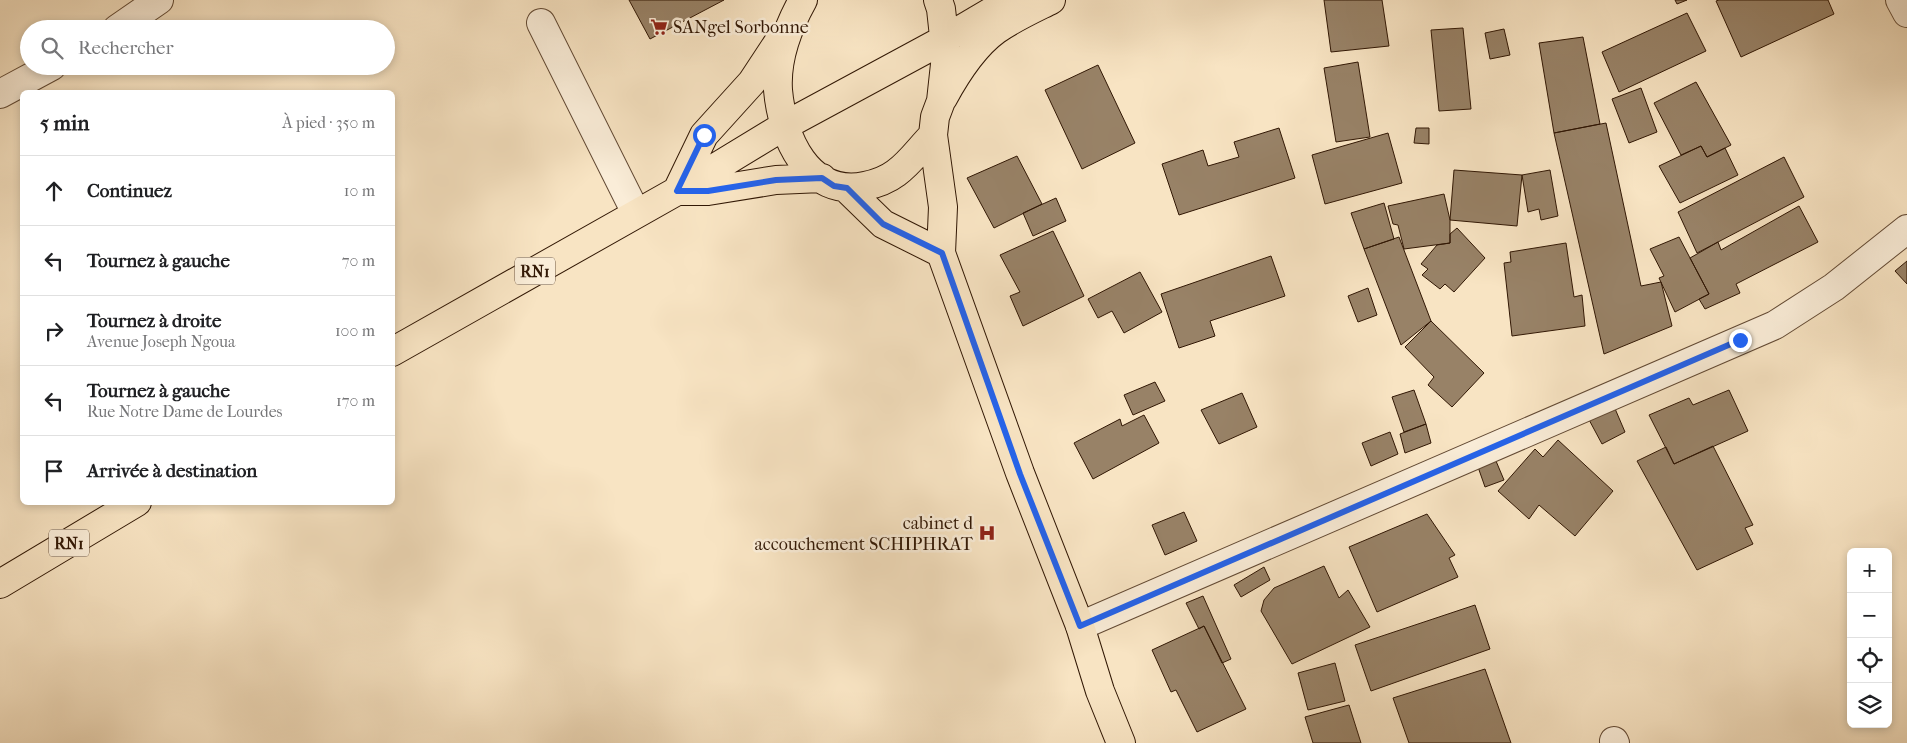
<!DOCTYPE html>
<html lang="fr">
<meta charset="utf-8">
<style>
body{margin:0;font-family:"IM FELL French Canon",serif;background:#f2f2f2;color:#202124}
.controls{position:absolute;right:15px;bottom:15px;display:grid;overflow:hidden;border-radius:8px;box-shadow:0 2px 8px #0003}
.controls button{width:45px;height:45px;display:grid;place-items:center;padding:0;border:0;border-bottom:1px solid #e0e0e0;background:#fff;color:#202124;font:25px sans-serif}
.stop{position:absolute;width:15px;height:15px;margin:-11px;border:4px solid #2563eb;border-radius:50%;background:#fff}
.stop.end{background:#2563eb;border-color:#fff;box-shadow:0 1px 5px #0008}
.list{margin:0;padding:0;list-style:none}
h2{display:flex;justify-content:space-between;align-items:center;height:65px;margin:0;padding:0 20px;font-size:21px}
h2 small{font-size:16px;font-weight:400;color:#757577}
.list li{display:grid;grid-template-columns:32px 1fr auto;gap:15px;align-items:center;box-sizing:border-box;height:70px;padding:0 20px;border-top:1px solid #e0e0e0}
.list b{display:block;font-size:19px;white-space:nowrap}
.list p{margin:0;font-size:16px;white-space:nowrap;color:#757577}
.list em{font-size:16px;font-style:normal;color:#757577}
.icon{flex:none;width:28px;height:28px;fill:none;stroke:currentColor;stroke-width:2;stroke-linecap:round;stroke-linejoin:round}
.map{position:relative;flex:none;width:1907px;height:743px;overflow:hidden}
.search{position:absolute;background:#fff;box-shadow:0 2px 8px #0003;left:20px;top:20px;width:375px;height:55px;display:flex;align-items:center;gap:12px;box-sizing:border-box;padding:0 18px;border-radius:28px;color:#757577;font-size:19px}
.panel{position:absolute;background:#fff;box-shadow:0 2px 8px #0003;left:20px;top:90px;width:375px;height:415px;border-radius:8px}
.map>svg:first-child{display:block}
.building{fill:#988267;stroke:#311704}
.lines{fill:none;stroke-linecap:round;stroke-linejoin:round}
.minor-casing{stroke:#634a34;stroke-width:30}
.major-casing{stroke:#311704;stroke-width:30}
.minor{stroke:#faedd8;stroke-width:28}
.major{stroke:#f8e4c3;stroke-width:28}
.route{stroke:#2563eb;stroke-width:6}
.labels{text-anchor:middle;stroke-width:5;stroke-linejoin:round;paint-order:stroke}
.shield{fill:#faedd8;stroke:#6d5744;stroke-width:1}
.shield-label{font-size:16px;font-weight:bold;fill:#311704}
.poi-label{font-size:18px;fill:#311704;stroke:#faedd8;text-anchor:start}
</style>
<div class="map">
<svg width="1907" height="743" viewBox="0 0 1907 743">
<rect width="100%" height="100%" fill="#f8e4c3"/>
<filter id="stains"><feTurbulence type="fractalNoise" baseFrequency=".004" numOctaves="4"/><feColorMatrix values="0 0 0 0 .2 0 0 0 0 .09 0 0 0 0 .02 0 0 0 .5 -.17"/></filter>
<radialGradient id="worn" r=".72"><stop offset=".6" stop-color="#630" stop-opacity="0"/><stop offset="1" stop-color="#630" stop-opacity=".3"/></radialGradient>
<path class="building" d="M629,0h95l-74,39z
M1324,0h58l7,46 -58,6z
M1675,0h12l-10,4z
M1719,0h109l6,14 -93,43 -25,-56z
M1687,13l19,38 -87,41 -17,-40z
M1463,28l8,81 -32,2 -8,-81z
M1504,29l6,26 -20,4 -5,-26z
M1583,37l17,87 -46,9 -15,-90z
M1358,62l12,75 -34,5 -12,-74z
M1098,65l37,78 -53,26 -37,-79z
M1696,82l35,63 -24,12 -6,-11 -20,9 -27,-52z
M1641,88l16,44 -28,11 -17,-44z
M1606,123l35,163 20,-4 11,44 -68,28 -50,-221z
M1279,128l16,50 -116,37 -17,-51 41,-14 5,16 31,-9 -5,-15z
M1416,128h13v16l-15,-1z
M1388,133l14,50 -77,21 -13,-49z
M1701,146l6,11 18,-9 13,27 -58,28 -21,-37z
M1017,156l25,48 -48,24 -27,-50z
M1784,157l20,40 -107,56 -19,-41z
M1454,170l68,5 -5,51 -67,-6z
M1550,170l8,46 -17,4 -2,-11 -11,3 -6,-37z
M1444,194l6,26v23l-46,6 -6,-24 -5,-1 -5,-18z
M1056,198l10,23 -33,15 -10,-23z
M1384,203l10,36 -30,10 -13,-36z
M1799,206l19,36 -82,42 4,9 -35,16 -6,-10 10,-5 -19,-36 28,-16 3,8z
M1457,228l28,30 -31,34 -9,-8 -5,5 -18,-14 6,-6 -7,-5 16,-19 13,-2v-9z
M1053,231l31,65 -61,30 -13,-30 10,-4 -20,-37z
M1399,237l32,84 -30,24 -37,-96z
M1679,237l30,57 -34,18 -16,-34 5,-2 -14,-27z
M1566,243l8,54 8,-2 3,31 -73,10 -8,-73 7,-1 -1,-10z
M1271,256l14,40 -75,25 5,15 -36,12 -18,-54z
M1907,261v23l-12,-13z
M1140,272l22,40 -38,21 -12,-22 -14,7 -10,-19z
M1368,288l9,27 -19,7 -10,-26z
M1431,321l53,52 -32,34 -24,-22 6,-8 -29,-30z
M1155,382l10,19 -32,14 -9,-20z
M1414,390l12,34 -22,8 -12,-35z
M1729,390l19,41 -74,33 -25,-49 40,-17 4,7z
M1242,393l15,34 -38,17 -18,-34z
M1613,404l12,28 -23,12 -15,-28z
M1144,415l15,28 -66,36 -19,-36 46,-24 2,7z
M1426,424l5,19 -26,10 -5,-19z
M1390,432l8,22 -27,12 -9,-23z
M1558,440l55,51 -38,45 -36,-31 -10,14 -31,-28 37,-42 8,8z
M1713,446l40,79 -8,3 8,16 -56,26 -60,-109 29,-14 8,17z
M1496,461l8,19 -19,7 -7,-20z
M1184,512l13,29 -32,14 -13,-30z
M1427,514l28,41 -6,3 9,19 -81,35 -28,-65z
M1324,566l15,32 9,-8 22,37 -78,37 -31,-53 3,-11 10,-12z
M1264,567l6,13 -29,17 -7,-12z
M1203,596l28,63 -9,4 -18,-37 -5,3 -13,-26z
M1475,605l15,44 -119,42 -16,-46z
M1204,626l42,83 -49,23 -21,-42 -5,2 -19,-42z
M1335,663l10,38 -37,9 -10,-37z
M1485,669l26,74h-102l-16,-45z
M1349,705l12,38h-48l-8,-26z"/>
<g class="lines">
<g class="minor-casing">
<path id="minor" d="M1900,0l7,13
M541,23l95,190
M117,29l42,-29
M0,94l52,-28
M1080,626l695,-301 59,-38 73,-58
M1614,741l1,2"/>
</g>
<g class="major-casing">
<path id="major" d="M803,0c-15,27 -27,59 -25,90 4,47 30,108 87,96 10,-2 23,-7 31,-13 14,-10 25,-26 37,-38
M938,0l3,9 5,46 -5,46 -6,16 -2,18 10,72 -2,46 79,220 60,153 20,65 21,52
M943,98c13,-24 31,-52 53,-68 17,-12 37,-21 55,-30
M847,189l36,35 58,29
M677,191l27,-56 48,-53 29,-44
M678,191h30l68,-11 46,-2
M392,352l285,-161 107,-65 161,-87 66,-39
M0,584l137,-82"/>
</g>
<use href="#minor" class="minor"/>
<use href="#major" class="major"/>
</g>
<g class="lines">
<path class="route" d="M704,135l-27,56h31l68,-11 46,-2 12,8 13,2 36,36 59,29 78,221 60,152 660,-286"/>
</g>
<defs>
<g id="supermarket-bare" transform="scale(1.35)"><path d="M-6-5.5h2.5l.6 2H6L4.5 2H-2.5L-4.4-4H-6ZM-1.5 3.2a1.3 1.3 0 1 0 .1 0ZM3 3.2a1.3 1.3 0 1 0 .1 0Z" fill="#8f2418" stroke="#faedd8" stroke-width="2.5" paint-order="stroke"/></g>
<g id="hospital-bare" transform="scale(1.35)"><path d="M-5-5h3v3.5h4V-5h3V5h-3V1.5h-4V5h-3Z" fill="#8f2418" stroke="#faedd8" stroke-width="2.5" paint-order="stroke"/></g>
</defs>
<g fill-rule="evenodd">
<use href="#supermarket-bare" x="659" y="27"/>
<use href="#hospital-bare" x="987" y="533"/>
</g>
<g class="labels">
<g class="shield">
<rect x="515" y="257.5" width="40" height="27" rx="4"/>
<rect x="49" y="529.5" width="40" height="27" rx="4"/>
</g>
<g class="shield-label">
<text x="535" y="277">RN1</text>
<text x="69" y="549">RN1</text>
</g>
<g class="poi-label">
<text x="673" y="33">SANgel Sorbonne</text>
<text x="973" y="529" text-anchor="end">cabinet d<tspan x="973" dy="21">accouchement SCHIPHRAT</tspan></text>
</g>
</g>
<rect width="100%" height="100%" filter="url(#stains)"/>
<rect width="100%" height="100%" fill="url(#worn)"/>
</svg>
<div class="controls">
<button>+</button>
<button>−</button>
<button><svg class="icon" aria-label="locate" viewBox="0 0 24 24"><circle cx="12" cy="12" r="6"/><path d="M12 2v4M12 18v4M2 12h4M18 12h4"/></svg></button>
<button><svg class="icon" aria-label="layers" viewBox="0 0 24 24"><path d="M12 4l9 5-9 5-9-5zM3 14l9 5 9-5"/></svg></button>
</div>
<div class="stop" style="left:704px;top:135px"></div>
<div class="stop end" style="left:1740px;top:340px"></div>
<div class="search"><svg class="icon" aria-label="search" viewBox="0 0 24 24"><circle cx="10" cy="10" r="6"/><path d="M15 15l6 6"/></svg>Rechercher</div>
<section class="panel">
<h2>5 min<small>À pied · 350 m</small></h2>
<ul class="list">
<li><svg class="icon" aria-label="ahead" viewBox="0 0 24 24"><path d="M12 20V5M6 11l6-6 6 6"/></svg><div><b>Continuez</b></div><em>10 m</em></li>
<li><svg class="icon" aria-label="left" viewBox="0 0 24 24"><path d="M17 20v-9H6M10 6l-5 5 5 5"/></svg><div><b>Tournez à gauche</b></div><em>70 m</em></li>
<li><svg class="icon" aria-label="right" viewBox="0 0 24 24"><path d="M7 20v-9h11M14 6l5 5-5 5"/></svg><div><b>Tournez à droite</b><p>Avenue Joseph Ngoua</p></div><em>100 m</em></li>
<li><svg class="icon" aria-label="left" viewBox="0 0 24 24"><path d="M17 20v-9H6M10 6l-5 5 5 5"/></svg><div><b>Tournez à gauche</b><p>Rue Notre Dame de Lourdes</p></div><em>170 m</em></li>
<li><svg class="icon" aria-label="arrive" viewBox="0 0 24 24"><path d="M6 21V4h12l-3 4 3 4H6"/></svg><div><b>Arrivée à destination</b></div></li>
</ul>
</section>
</div>
